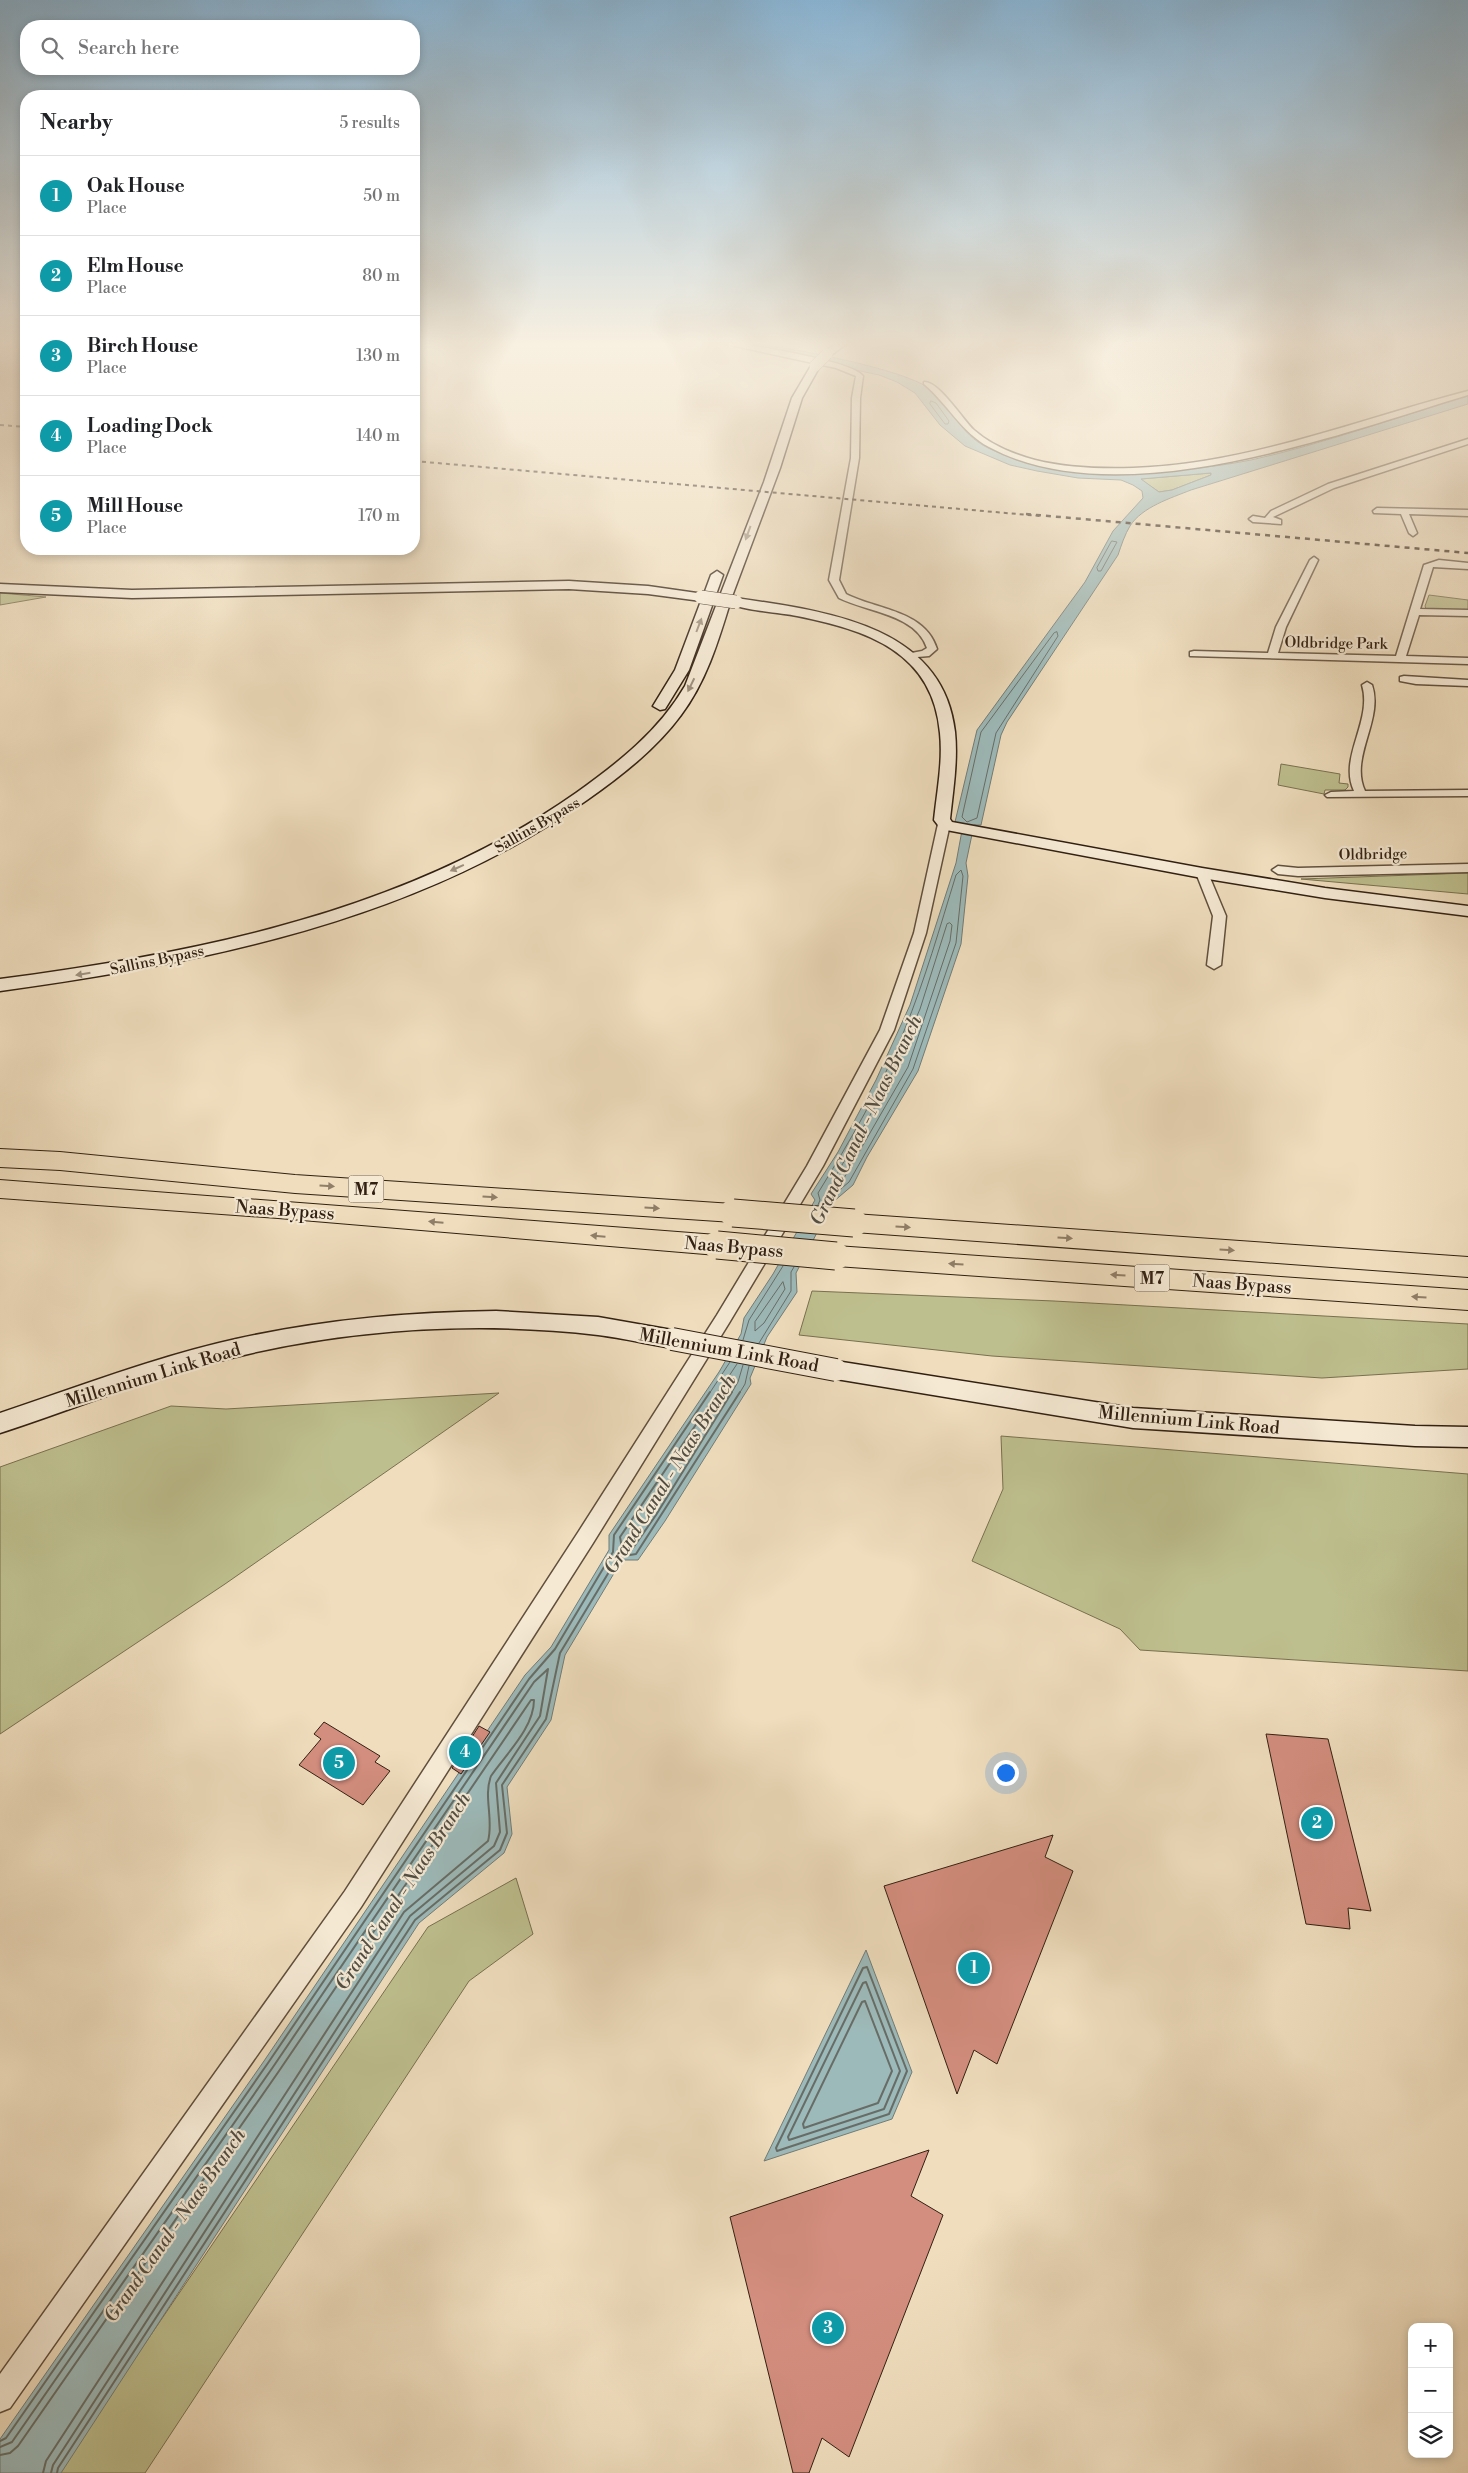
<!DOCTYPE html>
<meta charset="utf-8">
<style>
body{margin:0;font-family:"Libre Bodoni",serif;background:#f2f2f2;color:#202124}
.controls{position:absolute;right:15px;bottom:15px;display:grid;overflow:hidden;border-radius:10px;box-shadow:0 2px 8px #0003}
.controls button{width:45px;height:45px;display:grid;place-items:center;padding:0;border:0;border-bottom:1px solid #e0e0e0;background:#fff;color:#202124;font:25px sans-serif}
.you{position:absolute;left:1005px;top:1772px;width:18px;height:18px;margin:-12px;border:4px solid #fff;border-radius:50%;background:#1a73e8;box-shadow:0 0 0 8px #1a73e833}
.badge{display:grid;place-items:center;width:32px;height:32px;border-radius:50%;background:#2563eb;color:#fff;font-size:16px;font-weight:700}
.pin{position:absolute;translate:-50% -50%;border:2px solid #fff;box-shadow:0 1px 5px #0006}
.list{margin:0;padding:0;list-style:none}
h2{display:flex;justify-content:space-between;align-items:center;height:65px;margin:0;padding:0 20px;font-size:21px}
h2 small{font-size:16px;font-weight:400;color:#757577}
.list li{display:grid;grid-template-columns:32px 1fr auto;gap:15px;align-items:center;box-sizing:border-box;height:80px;padding:0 20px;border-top:1px solid #e0e0e0}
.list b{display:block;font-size:19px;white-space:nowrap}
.list p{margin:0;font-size:16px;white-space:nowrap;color:#757577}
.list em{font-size:16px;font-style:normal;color:#757577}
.icon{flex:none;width:28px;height:28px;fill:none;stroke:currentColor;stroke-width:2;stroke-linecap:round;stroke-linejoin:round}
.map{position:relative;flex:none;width:1468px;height:2473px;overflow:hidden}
.search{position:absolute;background:#fff;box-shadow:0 2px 8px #0003;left:20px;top:20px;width:400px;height:55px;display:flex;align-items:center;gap:12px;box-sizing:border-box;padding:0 18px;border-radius:20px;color:#757577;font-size:19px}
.panel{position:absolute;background:#fff;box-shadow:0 2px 8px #0003;left:20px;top:90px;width:400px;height:465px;border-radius:20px}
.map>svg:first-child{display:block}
.green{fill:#bebf8e;stroke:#787050}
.water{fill:#9dbaba;stroke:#727c77;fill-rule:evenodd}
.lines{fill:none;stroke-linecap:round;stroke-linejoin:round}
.shore-far1{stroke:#676d66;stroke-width:1}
.shore{stroke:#676d66;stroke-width:2}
.building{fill:#d48e7f;stroke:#312012}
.street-casing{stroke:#604f3d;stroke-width:3}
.secondary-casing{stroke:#312012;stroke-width:3}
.highway-casing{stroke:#312012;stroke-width:2}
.street{fill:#f5e9d4;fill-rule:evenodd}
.secondary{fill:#f5e9d4;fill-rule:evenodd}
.highway{fill:#efddbd;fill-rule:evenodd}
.rail-far1{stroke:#312012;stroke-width:2;stroke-dasharray:4 4;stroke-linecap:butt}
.rail{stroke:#312012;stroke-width:2.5;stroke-dasharray:5 5;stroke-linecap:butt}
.secondary-bridge-far2-casing{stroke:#312012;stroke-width:12;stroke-linecap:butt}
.secondary-bridge-far1-casing{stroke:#312012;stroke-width:14;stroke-linecap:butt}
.secondary-bridge-casing{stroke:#312012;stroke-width:24;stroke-linecap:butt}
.highway-bridge-casing{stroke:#312012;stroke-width:29;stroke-linecap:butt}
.secondary-bridge-far2{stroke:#f5e9d4;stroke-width:11}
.secondary-bridge-far1{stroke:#f5e9d4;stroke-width:13}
.secondary-bridge{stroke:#f5e9d4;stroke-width:22}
.highway-bridge{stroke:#efddbd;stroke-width:27}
.oneway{fill:#9d8f7d}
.oneway2{fill:#907e68}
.labels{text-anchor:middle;stroke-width:4.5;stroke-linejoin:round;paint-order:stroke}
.far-street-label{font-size:15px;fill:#312012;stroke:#f5e9d4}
.shield{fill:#f5e9d4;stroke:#6c5c4c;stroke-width:1}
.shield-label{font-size:16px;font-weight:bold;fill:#312012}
.street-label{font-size:18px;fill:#312012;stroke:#f5e9d4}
.water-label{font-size:19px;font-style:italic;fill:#514e44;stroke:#f5e9d4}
</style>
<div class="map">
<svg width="1468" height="2473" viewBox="0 0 1468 2473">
<rect width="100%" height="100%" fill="#efddbd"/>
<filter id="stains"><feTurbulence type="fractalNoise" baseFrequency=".004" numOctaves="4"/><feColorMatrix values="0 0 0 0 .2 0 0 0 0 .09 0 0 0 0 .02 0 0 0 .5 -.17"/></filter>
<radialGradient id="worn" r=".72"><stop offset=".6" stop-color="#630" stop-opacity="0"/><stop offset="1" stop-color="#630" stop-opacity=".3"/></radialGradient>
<path class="green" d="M1211,473v2l-39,15 -13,2 -19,-13z
M0,593l46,4 -46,8z
M1429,595l39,5v10l-42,-1 -1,-3z
M1281,764l59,10 -1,9 9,1v3l-3,3h-20l-1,4 -46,-9z
M1468,873v21l-167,-15z
M812,1291l242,10 414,23v45l-146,9 -330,-22 -193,-21z
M499,1393l-274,191 -225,150v-267l171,-61 55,3z
M1001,1436l467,38v197l-328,-21 -20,-21 -148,-68 31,-72z
M516,1878l17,56 -64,47 -324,492h-88l371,-546z"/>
<path class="water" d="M722,341c38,0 180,26 208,48 23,19 29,45 58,59 41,20 87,24 132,24 44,-1 87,-3 131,-12 73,-16 145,-43 217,-64v8l-277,86c-20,8 -49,17 -61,36 -5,8 -9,20 -12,29l-111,167 -6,13 -20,90h-7l-8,38 2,13 -7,68 -43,127 -51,86 -14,28 -20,17 -37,71 1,19 -30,45 -17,41 1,6 -86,137 -27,39h-16l-57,95 -14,65 -44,67 5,47 -8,19 -85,70 -358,550h-61v-34l264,-378 261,-386 26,-28 58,-97v-15l110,-163 22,-38 3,-16 29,-44 42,-74 -4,-6 27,-42 38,-72 34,-75 46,-142 7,-38 -8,-3 22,-92 108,-148 28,-51 30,-33 -1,-7 -9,-6 -12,-5 -43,-2 -41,-7 -27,-6 -45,-19 -25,-21 -25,-32 -18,-11 -18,-7zM1211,473v2l-39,15 -13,2 -18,-13z
M866,1950l46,122 -20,47 -128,42z"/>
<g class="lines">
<path class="shore-far1" d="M931,401l5,2 13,18 -1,3h-3l-15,-20z
M1112,541l5,1 -16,29h-3l-1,-3z
M1057,632l1,4 -62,97 -19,85 -10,4 -5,-5 19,-85 73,-99z
M950,923l2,2 -2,16 -42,126 -64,111 -9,6 -2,-3 54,-96 33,-76 27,-85z
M818,1205l2,-5 -2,-7c32,-52 63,-105 86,-162 21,-51 36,-104 52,-156l5,-5 2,6 -7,67 -43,126 -64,113 -19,16 -4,8
M783,1282l2,7 -21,34 -9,8v-9z
M743,1340l6,-20 34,-54
M759,1343l32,-52v-19l3,-5
M709,1394l21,-32
M717,1394l20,-30
M731,1394l7,-12 5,-17
M739,1394l6,-10 4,-18"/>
<path class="shore" d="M718,1392l-98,145 2,11h11l23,-33 76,-123
M867,1967l40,104 -18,43 -112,37 -1,-3 87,-180z
M866,1982l34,89 -16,38 -95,31 -1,-3 75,-154z
M865,2001l27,70 -14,32 -74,25 -1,-4 59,-122z
M0,2441l6,-3 262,-375 261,-384 26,-30 58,-97 1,-17 96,-143
M0,2447l12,-5 261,-375 261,-385 14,-13 -8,47 -44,67 4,49 -6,14 -84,70 -357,549 -2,8
M0,2455l10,-2 8,-7 261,-375 252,-371h3c0,28 -28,54 -43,76 -8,21 3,43 -3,65l-84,71 -358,549 -3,12
M57,2473l1,-5 357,-548 85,-70 7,-17 -5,-48 44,-66 14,-66 58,-96 18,-3 104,-162"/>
</g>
<path class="building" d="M324,1722l56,34 -5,6 15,9 -27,34 -64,-40 22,-26 -7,-5z
M479,1726l11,6 -29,42 -9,-6z
M1266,1734l62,5 43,172 -23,-3 2,21 -44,-5z
M1053,1835l-8,22 28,14 -76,193 -23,-14 -17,44 -73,-208z
M929,2150l-18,46 32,19 -94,242 -27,-19 -13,35h-16l-63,-256z"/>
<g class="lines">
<g class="street-casing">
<path id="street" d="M712,341h14c25,5 124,19 137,35l-3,22 -1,60 -20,122 7,14c31,16 79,16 91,55l-8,7 -23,2v-4l16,-3 5,-3c-11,-34 -60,-36 -88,-50l-10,-18 22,-122 1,-60 4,-22 -20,-8z
M924,382c14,-2 39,38 50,48 17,15 39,24 61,30 32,8 65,9 98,8 117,-4 223,-48 335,-77v4c-132,40 -349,122 -479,52 -27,-14 -42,-44 -65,-63z
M1468,439v5l-134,44 -61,29 8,3v4l-28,-2 -4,-3 4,-3 12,2 6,-7 57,-27z
M1377,508l91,2v6l-59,-2 8,19 -4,3 -4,-3 -8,-19 -27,-1 -1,-2z
M1314,557l4,3 -32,67 -8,26 118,3 28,-91 15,-5 29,3v6l-35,-2 -13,42 48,1v6l-49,-1 -13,41 62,2v6l-278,-8v-4l4,-1 74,2 8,-26 34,-67z
M1404,676l64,4v6l-52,-2 -16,-3v-4z
M1367,682l5,3c12,35 -23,72 -7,106l103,-1v6l-141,1 -2,-2 6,-3 23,-1c-16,-34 19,-70 8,-106z
M944,820l6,4 -24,109 -32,97 -71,136 -94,157 -136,220 -232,364 -351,501 -10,4v-38l345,-483 234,-360 138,-216 90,-149 73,-136 34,-97 24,-109z
M1468,864v8l-170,4 -20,-2 -6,-4 6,-4 20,2z
M1202,869l6,4 18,43 -5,49 -7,4 -7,-4 6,-49 -17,-43z"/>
</g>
<g class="secondary-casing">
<path id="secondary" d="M840,341h10l-20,15h-6v-4z
M815,363l5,3 -18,32 -22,70 -49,131 5,-1c87,13 207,26 219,134 3,29 -2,59 -5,87l2,3 250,46 123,20 143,18v10l-143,-18 -123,-20 -261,-49 -7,-9c3,-29 9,-58 6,-87 -7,-82 -74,-103 -143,-117 -14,-3 -58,-6 -67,-13 -12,39 -24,79 -49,112 -25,34 -60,61 -94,85 -171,121 -384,163 -587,191v-12c200,-26 408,-68 576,-186 42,-30 83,-62 109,-107l79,-204 28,-84 20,-34z
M717,571l6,4 -34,95 -24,39 -5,1 -7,-4 22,-36 26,-69 -53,-7 -79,-5 -437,9 -132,-6v-8l132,6 437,-9 79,5 56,8 7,-19z
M496,1311l102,6 74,13 8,3 4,6 -4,6 -8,3c-25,-4 -49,-10 -74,-13 -137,-16 -279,-4 -412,35 -63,18 -124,43 -186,63v-20c78,-26 155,-56 236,-74 85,-19 172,-27 260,-28z
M836,1361l297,47 282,18 53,1v20l-53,-1 -282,-18 -297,-49 -9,-2 -3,-7 3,-7z"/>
</g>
<g class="highway-casing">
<path id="highway" d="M0,1149l60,3 235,23 438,29 10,2 4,7 -4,7 -10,2 -438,-29 -235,-23 -60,-3z
M0,1180l717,55 10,3 4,7 -4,7 -10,3 -439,-37 -278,-20z
M854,1214l614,43v20l-614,-45 -10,-2 -4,-7 4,-7z
M836,1246l632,44v20l-632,-44 -10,-3 -4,-7 4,-7z"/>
</g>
<use href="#street" class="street"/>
<use href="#secondary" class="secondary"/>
<use href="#highway" class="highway"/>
<path class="rail-far1" d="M0,425l26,2
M414,461l626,55"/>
<path class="rail" d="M1026,514l442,39"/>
<g class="secondary-bridge-far2-casing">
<path id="secondary-bridge-far2" d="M815,366l12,-12"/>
</g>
<g class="secondary-bridge-far1-casing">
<path id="secondary-bridge-far1" d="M701,597l35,5"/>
</g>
<g class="secondary-bridge-casing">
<path id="secondary-bridge" d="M672,1339l164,31"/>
</g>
<g class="highway-bridge-casing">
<path id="highway-bridge" d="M733,1213l121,10
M717,1245l119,11"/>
</g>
<use href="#secondary-bridge-far2" class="secondary-bridge-far2"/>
<use href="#secondary-bridge-far1" class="secondary-bridge-far1"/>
<use href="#secondary-bridge" class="secondary-bridge"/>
<use href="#highway-bridge" class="highway-bridge"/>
</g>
<defs><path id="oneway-solid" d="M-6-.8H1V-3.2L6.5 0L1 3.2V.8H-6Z" transform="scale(1.25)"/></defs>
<g class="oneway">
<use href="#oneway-solid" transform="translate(748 533) rotate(110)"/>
<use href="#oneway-solid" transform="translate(699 625) rotate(-69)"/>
<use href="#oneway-solid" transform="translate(691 685) rotate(116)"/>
<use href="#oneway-solid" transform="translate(457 868) rotate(156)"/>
<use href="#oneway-solid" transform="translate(83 974) rotate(171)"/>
</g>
<g class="oneway2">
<use href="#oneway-solid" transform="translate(327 1186) rotate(4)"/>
<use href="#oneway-solid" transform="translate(490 1197) rotate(4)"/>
<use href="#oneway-solid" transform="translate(652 1208) rotate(4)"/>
<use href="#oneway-solid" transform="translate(436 1222) rotate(-175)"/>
<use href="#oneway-solid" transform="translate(903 1227) rotate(4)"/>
<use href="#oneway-solid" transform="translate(598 1236) rotate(-175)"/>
<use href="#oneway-solid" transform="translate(1065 1238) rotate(4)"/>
<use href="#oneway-solid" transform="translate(1227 1250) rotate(4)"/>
<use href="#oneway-solid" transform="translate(956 1264) rotate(-176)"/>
<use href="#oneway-solid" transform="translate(1118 1275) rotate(-176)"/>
<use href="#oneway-solid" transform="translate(1419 1297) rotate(-176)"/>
</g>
<linearGradient id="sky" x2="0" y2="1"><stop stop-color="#8ab6d6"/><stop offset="0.5" stop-color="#f8f0e1"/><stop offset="1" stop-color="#f8f0e1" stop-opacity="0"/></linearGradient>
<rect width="1468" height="687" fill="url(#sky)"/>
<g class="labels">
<g class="far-street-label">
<text transform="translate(1336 643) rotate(1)" y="5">Oldbridge Park</text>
<text transform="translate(537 825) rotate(-30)" y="5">Sallins Bypass</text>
<text transform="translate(1373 854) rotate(-1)" y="5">Oldbridge</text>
<text transform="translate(157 960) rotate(-12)" y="5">Sallins Bypass</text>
</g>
<g class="shield">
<rect x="348.5" y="1175.5" width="35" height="27" rx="4"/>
<rect x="1134.5" y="1264.5" width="35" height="27" rx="4"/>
</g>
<g class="shield-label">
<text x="366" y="1195">M7</text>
<text x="1152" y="1284">M7</text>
</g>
<g class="street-label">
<text transform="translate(285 1210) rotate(4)" y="6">Naas Bypass</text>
<text transform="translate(734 1247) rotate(5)" y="6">Naas Bypass</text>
<text transform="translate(1242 1284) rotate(4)" y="6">Naas Bypass</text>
<text transform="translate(729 1350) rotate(10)" y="6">Millennium Link Road</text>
<text transform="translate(153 1375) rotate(-17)" y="6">Millennium Link Road</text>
<text transform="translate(1189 1420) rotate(5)" y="6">Millennium Link Road</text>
</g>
<g class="water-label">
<text transform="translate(865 1120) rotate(-64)" y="7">Grand Canal - Naas Branch</text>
<text transform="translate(669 1474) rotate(-58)" y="7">Grand Canal - Naas Branch</text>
<text transform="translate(402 1891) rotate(-57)" y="7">Grand Canal - Naas Branch</text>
<text transform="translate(174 2225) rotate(-55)" y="7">Grand Canal - Naas Branch</text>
</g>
</g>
<rect width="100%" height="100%" filter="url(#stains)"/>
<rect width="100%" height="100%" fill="url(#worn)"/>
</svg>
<div class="controls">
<button>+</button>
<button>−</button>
<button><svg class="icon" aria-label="layers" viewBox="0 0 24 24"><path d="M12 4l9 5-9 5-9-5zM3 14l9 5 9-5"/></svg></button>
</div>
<div class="you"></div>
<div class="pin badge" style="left:974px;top:1968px;background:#0f9aa8">1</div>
<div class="pin badge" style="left:1317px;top:1823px;background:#0f9aa8">2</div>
<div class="pin badge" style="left:828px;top:2328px;background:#0f9aa8">3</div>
<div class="pin badge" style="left:465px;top:1752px;background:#0f9aa8">4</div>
<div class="pin badge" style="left:339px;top:1763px;background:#0f9aa8">5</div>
<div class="search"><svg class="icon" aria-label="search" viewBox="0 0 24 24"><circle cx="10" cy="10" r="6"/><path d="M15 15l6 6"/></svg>Search here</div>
<section class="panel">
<h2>Nearby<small>5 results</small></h2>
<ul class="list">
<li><span class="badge" style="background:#0f9aa8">1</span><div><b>Oak House</b><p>Place</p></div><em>50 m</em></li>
<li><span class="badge" style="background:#0f9aa8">2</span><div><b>Elm House</b><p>Place</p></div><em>80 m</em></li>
<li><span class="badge" style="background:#0f9aa8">3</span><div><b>Birch House</b><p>Place</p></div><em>130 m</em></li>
<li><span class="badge" style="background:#0f9aa8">4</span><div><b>Loading Dock</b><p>Place</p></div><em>140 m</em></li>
<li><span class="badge" style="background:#0f9aa8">5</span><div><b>Mill House</b><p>Place</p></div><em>170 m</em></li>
</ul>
</section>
</div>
